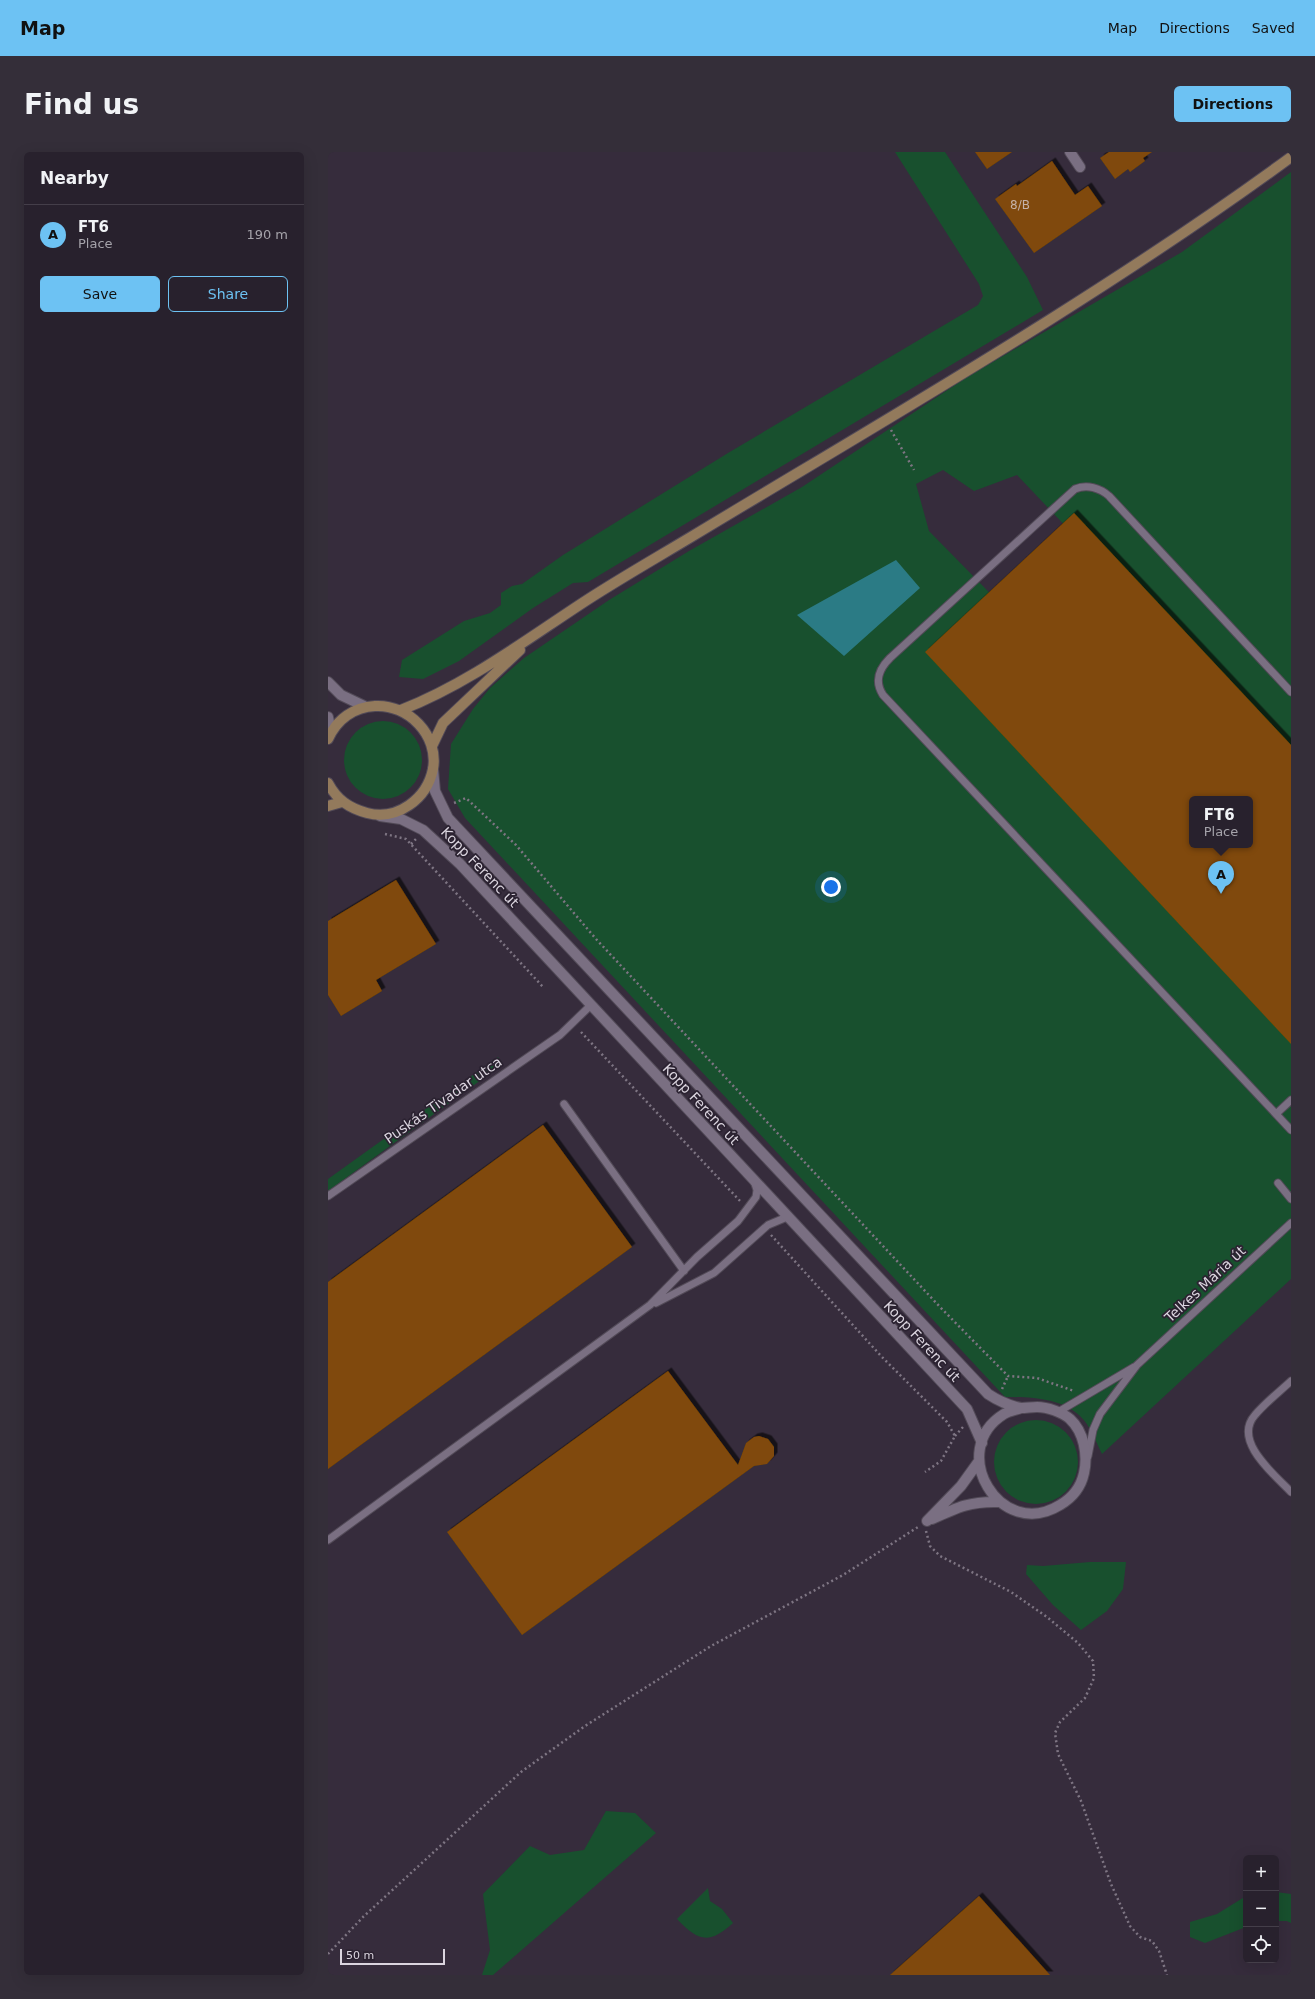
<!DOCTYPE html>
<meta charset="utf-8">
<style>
body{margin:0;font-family:"DejaVu Sans",sans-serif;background:#342e39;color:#f1f3f6}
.controls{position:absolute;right:12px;bottom:12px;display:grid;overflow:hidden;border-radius:6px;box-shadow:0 4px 16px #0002}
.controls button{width:36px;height:36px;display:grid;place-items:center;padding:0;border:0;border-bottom:1px solid #443e49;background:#28212d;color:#f1f3f6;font:20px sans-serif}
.scale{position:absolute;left:12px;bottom:10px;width:105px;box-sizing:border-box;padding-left:4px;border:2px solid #dbd5df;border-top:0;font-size:11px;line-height:14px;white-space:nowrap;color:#dbd5df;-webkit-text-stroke:3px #2b2231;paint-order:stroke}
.you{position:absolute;left:503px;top:735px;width:14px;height:14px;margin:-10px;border:3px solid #fff;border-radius:50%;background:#1a73e8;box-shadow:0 0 0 6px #1a73e833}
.badge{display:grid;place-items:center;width:26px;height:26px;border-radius:50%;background:#6dc2f3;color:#111;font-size:13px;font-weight:700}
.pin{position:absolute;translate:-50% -33px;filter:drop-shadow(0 1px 2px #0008)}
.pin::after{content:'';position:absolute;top:21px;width:14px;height:12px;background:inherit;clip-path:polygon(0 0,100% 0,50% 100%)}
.popup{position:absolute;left:861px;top:644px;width:64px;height:52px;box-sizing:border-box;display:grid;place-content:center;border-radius:6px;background:#28212d;filter:drop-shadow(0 1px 3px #0005);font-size:13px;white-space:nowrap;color:#a5a3aa}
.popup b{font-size:15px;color:#f1f3f6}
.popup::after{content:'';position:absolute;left:50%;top:100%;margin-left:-8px;border:8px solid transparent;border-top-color:#28212d}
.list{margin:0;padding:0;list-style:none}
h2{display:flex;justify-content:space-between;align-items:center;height:52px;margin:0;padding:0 16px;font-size:17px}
h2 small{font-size:13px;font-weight:400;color:#a5a3aa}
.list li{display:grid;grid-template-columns:26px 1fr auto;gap:12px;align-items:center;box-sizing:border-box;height:60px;padding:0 16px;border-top:1px solid #443e49}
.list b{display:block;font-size:15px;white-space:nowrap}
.list p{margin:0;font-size:13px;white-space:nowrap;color:#a5a3aa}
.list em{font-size:13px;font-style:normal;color:#a5a3aa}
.actions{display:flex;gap:8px;padding:12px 16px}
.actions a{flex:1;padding:9px 0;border:1px solid #6dc2f3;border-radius:6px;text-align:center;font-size:14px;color:#6dc2f3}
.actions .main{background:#6dc2f3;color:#111}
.icon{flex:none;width:22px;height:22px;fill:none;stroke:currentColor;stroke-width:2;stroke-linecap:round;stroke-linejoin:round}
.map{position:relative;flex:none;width:963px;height:1823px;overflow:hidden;border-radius:6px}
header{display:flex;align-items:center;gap:24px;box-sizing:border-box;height:56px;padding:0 20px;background:#6dc2f3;color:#111}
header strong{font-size:19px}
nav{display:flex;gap:22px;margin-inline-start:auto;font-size:14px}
.intro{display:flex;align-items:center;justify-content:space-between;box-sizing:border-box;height:96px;padding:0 24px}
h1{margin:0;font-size:28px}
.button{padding:10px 18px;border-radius:6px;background:#6dc2f3;color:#111;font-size:14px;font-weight:700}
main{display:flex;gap:24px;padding:0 24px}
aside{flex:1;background:#28212d;border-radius:6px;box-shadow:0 4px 16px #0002}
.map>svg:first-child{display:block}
.green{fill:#18502e}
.water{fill:#2b7b85}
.building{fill:#804a07;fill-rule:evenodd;filter:url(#shadow)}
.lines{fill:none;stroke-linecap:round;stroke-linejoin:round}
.service-casing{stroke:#524a57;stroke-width:9}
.minor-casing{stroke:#524a57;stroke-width:12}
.secondary-casing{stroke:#524a57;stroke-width:12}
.path{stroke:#7e7583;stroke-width:2.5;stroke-dasharray:2 3;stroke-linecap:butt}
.service{stroke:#7a6f82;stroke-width:7}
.minor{stroke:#7a6f82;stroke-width:10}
.secondary{stroke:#937a5c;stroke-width:10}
.labels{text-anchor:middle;stroke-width:3.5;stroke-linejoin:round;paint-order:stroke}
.number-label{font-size:12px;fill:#c4b2a9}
.street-label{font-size:14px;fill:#dbd5df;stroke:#2b2231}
</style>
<header>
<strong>Map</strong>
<nav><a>Map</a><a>Directions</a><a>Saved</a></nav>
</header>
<div class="intro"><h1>Find us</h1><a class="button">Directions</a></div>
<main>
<aside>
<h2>Nearby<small></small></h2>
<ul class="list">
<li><span class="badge">A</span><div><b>FT6</b><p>Place</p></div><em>190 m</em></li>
</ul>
<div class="actions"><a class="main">Save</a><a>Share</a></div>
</aside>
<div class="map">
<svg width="963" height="1823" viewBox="0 0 963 1823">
<defs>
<filter id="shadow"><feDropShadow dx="3.5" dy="-3.5" stdDeviation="0" flood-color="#0009"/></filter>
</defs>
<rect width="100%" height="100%" fill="#362c3c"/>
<path class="green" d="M567,0h50l82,125 16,33 -455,272 -15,1 -40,25 -74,53 -36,18 -24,-2 3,-17 62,-39 26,-8 11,-8v-12l11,-7 10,-2 41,-29 165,-102 250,-148 5,-9 -4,-12z
M963,20v642l-53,-106 -221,-233 -43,16 -31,-21 -27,14 13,47 263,268v46l99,47v387l-189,175c-6,-12 -12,-29 -22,-38 -19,-18 -50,-19 -75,-19l-540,-579 -17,-29 3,-45 22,-35 17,-21 34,-30 85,-58 80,-49 113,-64 165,-110 215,-125z
M16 608a39 39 0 1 1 78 0a39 39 0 1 1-78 0Z
M170,905l5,7 -175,127v-12z
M666 1310a42 42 0 1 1 84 0a42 42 0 1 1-84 0Z
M762,1410h36l-3,27 -16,22 -26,19 -28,-25 -27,-31 1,-9 16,1z
M278,1659l29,2 21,20 -163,142h-11l8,-25 -7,-56 47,-48 20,9 34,-5z
M380,1736l2,13 12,8 11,14c-24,22 -35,18 -56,-4z
M948,1740l15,2v29l-4,-2h-11z
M918,1744v31l-41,16 -15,-6v-15l27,-8z"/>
<path class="water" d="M568,408l24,28 -76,68 -47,-41z"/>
<path class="building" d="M647,0h37l-25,17z
M781,0h43l-9,6 2,3 -15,11 -2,-3 -13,10 -15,-21z
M724,9l23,34 13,-9 14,20 -68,47 -39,-54 21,-15 1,2z
M746,361l217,232v299l-366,-392zM864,647h58v46h-58z
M68,728l40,64 -60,36 6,11 -41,25 -13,-21v-74z
M215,973l89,122 -304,222v-187z
M340,1219l70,94 8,-22 8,-6 5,-1 9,3 6,8v9l-7,8 -13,2 -232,169 -75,-103z
M651,1744l71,79h-160z"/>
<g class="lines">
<g class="service-casing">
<path id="service" d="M963,540l-182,-196c-9,-8 -22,-12 -34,-7l-185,169c-11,11 -16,23 -7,37l408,435
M236,952l120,167
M948,962l15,-14
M950,1031l13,16
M0,1044l232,-161 31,-30
M328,1151l58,-30 54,-48 19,-8
M963,1229c-12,11 -26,22 -36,34 -23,26 20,60 36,77
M730,1260l76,-45
M760,1304l5,-26 7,-16 37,-49 154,-142
M0,1388l322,-235 47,-48 41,-36 18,-24 1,-7 -3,-9"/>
</g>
<g class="minor-casing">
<path id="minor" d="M742,0l10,15
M0,530l13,13 23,11
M0,565l3,15
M105,617l2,22 13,27 540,576c9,6 23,12 33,14 5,0 11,-1 16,-1 10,0 25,5 33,12 14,13 18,36 14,54 -3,14 -12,25 -24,32 -60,37 -114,-55 -56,-91 5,-3 12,-4 17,-6
M52,664l21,3 22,11 37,34 507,545 15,34
M604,1367c26,-12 39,-18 67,-17
M599,1369l34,-35 18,-25"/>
</g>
<g class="secondary-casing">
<path id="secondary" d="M73,558c67,-26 126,-71 186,-110 34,-22 69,-42 104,-63 202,-122 409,-240 600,-380
M0,587c9,-20 26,-32 47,-33 33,-2 64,29 58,63 -6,30 -36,52 -66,44 -18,-5 -30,-13 -39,-30
M104,594l11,-23 77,-73
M0,654l14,-4"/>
</g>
<path class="path" d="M563,278l23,40
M126,651l12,-5 50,47 80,94 344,368 68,69 29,2 37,13
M57,682l21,5 138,149
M83,692l5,-5
M253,880l160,170
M443,1083l110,121 66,66 8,14 -14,25 -16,11
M674,1237l6,-13
M627,1284l8,-9
M598,1379l4,15 10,10 71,36 36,25 31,26 15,18 1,17 -9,20 -25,24 -5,11 3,21 23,47 30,83 19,42 10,11 12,4 7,10 8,24
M0,1802l35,-37 158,-145 64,-46 126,-80 132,-71 75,-48"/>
<use href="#service" class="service"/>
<use href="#minor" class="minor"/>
<use href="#secondary" class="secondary"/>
</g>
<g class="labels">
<g class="number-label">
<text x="692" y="57">8/B</text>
</g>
<g class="street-label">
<text transform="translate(152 715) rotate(46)" y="5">Kopp Ferenc út</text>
<text transform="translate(115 948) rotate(-35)" y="5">Puskás Tivadar utca</text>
<text transform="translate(373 952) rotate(47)" y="5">Kopp Ferenc út</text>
<text transform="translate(877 1132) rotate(-43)" y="5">Telkes Mária út</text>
<text transform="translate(594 1189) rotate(47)" y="5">Kopp Ferenc út</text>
</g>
</g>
</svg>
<div class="controls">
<button>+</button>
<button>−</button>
<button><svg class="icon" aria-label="locate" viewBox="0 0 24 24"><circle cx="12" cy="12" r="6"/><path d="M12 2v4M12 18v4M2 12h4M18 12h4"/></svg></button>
</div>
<div class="scale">50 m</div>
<div class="you"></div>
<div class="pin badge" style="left:893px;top:742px">A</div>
<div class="popup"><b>FT6</b>Place</div>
</div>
</main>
